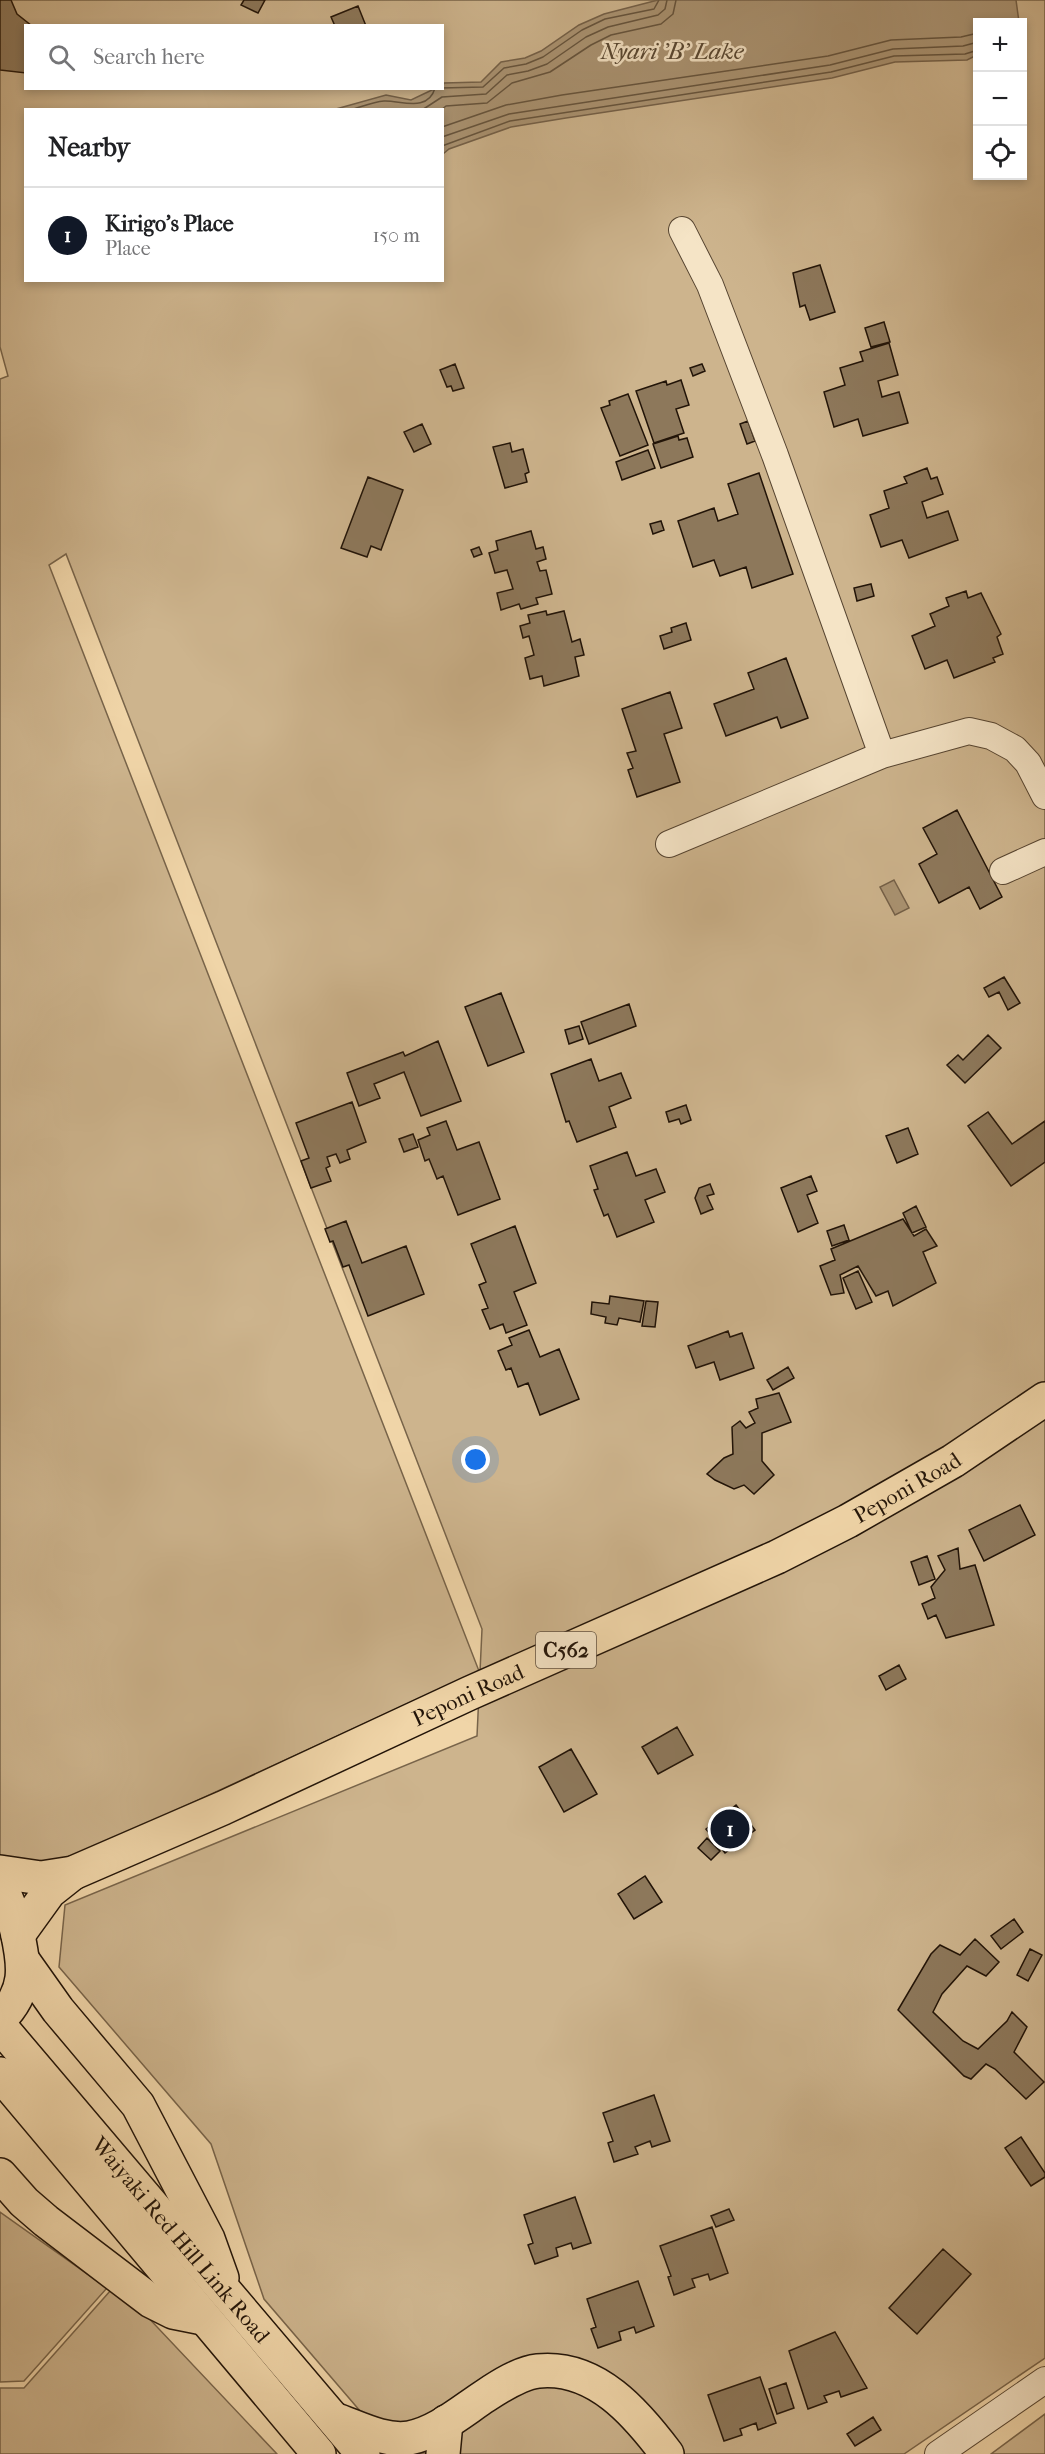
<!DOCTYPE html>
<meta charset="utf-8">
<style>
body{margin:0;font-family:"IM FELL French Canon",serif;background:#f6f6f6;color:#202124}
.controls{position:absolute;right:18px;top:18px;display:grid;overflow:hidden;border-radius:0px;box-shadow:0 3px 9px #0003}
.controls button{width:54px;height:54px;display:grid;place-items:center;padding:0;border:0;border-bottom:2px solid #e0e0e0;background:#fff;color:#202124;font:30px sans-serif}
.you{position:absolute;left:476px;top:1460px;width:21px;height:21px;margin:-15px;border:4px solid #fff;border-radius:50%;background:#1a73e8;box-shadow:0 0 0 9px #1a73e833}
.badge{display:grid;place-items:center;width:39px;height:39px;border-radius:50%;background:#111827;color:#fff;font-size:20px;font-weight:700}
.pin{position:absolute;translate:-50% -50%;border:3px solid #fff;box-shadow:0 2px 6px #0006}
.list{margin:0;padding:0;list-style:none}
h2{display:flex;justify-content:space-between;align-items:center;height:78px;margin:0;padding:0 24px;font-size:26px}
h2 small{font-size:20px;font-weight:400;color:#757577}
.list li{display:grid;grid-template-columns:39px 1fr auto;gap:18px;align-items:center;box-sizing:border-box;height:96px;padding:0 24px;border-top:2px solid #e0e0e0}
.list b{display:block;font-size:22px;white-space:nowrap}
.list p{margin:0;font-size:20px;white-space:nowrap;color:#757577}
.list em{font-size:20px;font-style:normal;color:#757577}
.icon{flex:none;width:33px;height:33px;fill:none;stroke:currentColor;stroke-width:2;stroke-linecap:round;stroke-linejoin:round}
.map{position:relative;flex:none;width:1045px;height:2454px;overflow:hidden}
.search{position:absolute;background:#fff;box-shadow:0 3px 9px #0003;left:24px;top:24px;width:420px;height:66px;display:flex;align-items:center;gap:15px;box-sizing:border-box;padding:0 21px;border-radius:0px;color:#757577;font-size:22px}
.panel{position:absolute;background:#fff;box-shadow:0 3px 9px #0003;left:24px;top:108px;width:420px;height:174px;border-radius:0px}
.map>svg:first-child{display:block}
.green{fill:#cdb48d;stroke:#78644a;stroke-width:1.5;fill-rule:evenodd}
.water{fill:#aa9372;stroke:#746048;stroke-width:1.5}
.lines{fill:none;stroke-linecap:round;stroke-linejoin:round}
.shore{stroke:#66543d;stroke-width:1.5}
.building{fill:#8d785b;stroke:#221408;stroke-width:1.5}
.minor-casing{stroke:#564430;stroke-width:28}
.major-casing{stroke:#221408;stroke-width:36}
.minor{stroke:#f5e4c6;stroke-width:26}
.major{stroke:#f0d5a8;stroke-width:33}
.labels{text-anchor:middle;stroke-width:5;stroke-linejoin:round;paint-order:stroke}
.shield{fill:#f5e4c6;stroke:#615241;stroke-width:1.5}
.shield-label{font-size:21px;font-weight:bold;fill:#221408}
.street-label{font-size:22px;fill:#221408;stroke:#f5e4c6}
.water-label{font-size:24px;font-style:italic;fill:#584732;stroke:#f5e4c6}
</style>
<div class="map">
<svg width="1045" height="2454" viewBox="0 0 1045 2454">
<rect width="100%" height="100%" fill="#f0d5a8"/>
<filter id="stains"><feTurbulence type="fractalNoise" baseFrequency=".00333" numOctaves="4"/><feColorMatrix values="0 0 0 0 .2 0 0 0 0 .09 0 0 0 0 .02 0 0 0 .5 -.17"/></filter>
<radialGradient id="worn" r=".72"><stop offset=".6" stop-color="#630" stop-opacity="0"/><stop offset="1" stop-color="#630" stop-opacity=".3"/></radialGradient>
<path class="green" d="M0,0h1045v2358l-141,96h-507l-133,-155 -53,-155 -152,-177 6,-62 412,-169 5,-107 -416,-1075 -17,11 430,1106 -479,220v-1512l8,-3 -8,-29zM978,22h44v154h-44zM26,26h416v62h-416zM26,110h416v170h-416z
M0,2212l107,76 -83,93 -24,1z
M111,2290l31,21 135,143h-277v-66h24z
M1045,2414v40h-54z"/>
<path class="water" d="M658,0h358l3,22h-41l-1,33 -10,5 -72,2 -63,16 -266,40 -55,9 -62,22 -6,5 -1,-44 -106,-1 50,-14 25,5 23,-11 8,-1 2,-5 37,-1 20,-20 24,-4 16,-7 38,-26 25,-11z
M894,880l15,28 -14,7 -15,-28z"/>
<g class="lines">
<path class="shore" d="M441,88l42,-1 21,-19 22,-4 17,-7 39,-27 23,-11 49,-10 5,-9
M350,110c11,-3 23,-8 34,-9 16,-1 44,12 51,-13
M422,110l20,-13 44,-3 21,-19 21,-4 19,-7 39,-27 22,-10 50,-12 7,-6 2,-9
M441,110l5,-4 41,-3 25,-20 38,-11 41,-27 20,-10 50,-11 12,-10 3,-14
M442,127l64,-22 56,-10 266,-39 63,-16 70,-3 17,-4
M442,137l67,-23 321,-49 63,-16 70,-3 15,-4
M442,146l68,-25 321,-49 63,-16 71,-2 13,-4"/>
</g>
<path class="building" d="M0,0h11l6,14 15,12h-6v47l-26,-3z
M244,0h21l-7,13 -17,-8z
M358,6l8,20h-31l-4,-9z
M820,265l15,47 -25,8 -5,-15 -5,2 -7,-34z
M884,322l6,20 -19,5 -6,-19z
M889,343l9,32 -20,6 4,16 17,-5 9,31 -45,13 -5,-17 -24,8 -10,-35 21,-7 -5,-17 23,-7 -3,-9z
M455,364l9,24 -11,3 -2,-5 -4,1 -7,-17z
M702,364l3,7 -12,5 -3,-8z
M681,380l8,25 -13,4 8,24 -30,10 -18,-52 30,-10 1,4z
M628,394l20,51 -28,11 -19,-48 9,-3 -1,-4z
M748,421l7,20 -8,3 -7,-20z
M422,424l9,20 -17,8 -10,-20z
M678,436l1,4 8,-2 6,19 -32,11 -8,-24z
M510,443l2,9 11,-3 6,23 -4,2 2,8 -22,6 -12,-41z
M648,450l7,18 -33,12 -6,-18z
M927,468l4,11 6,-2 6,17 -21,8 5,16 21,-7 10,29 -49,18 -7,-18 -21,7 -11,-32 19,-7 -5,-17 23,-8 -3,-6z
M759,473l34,101 -41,14 -6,-21 -26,9 -6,-16 -21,7 -15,-46 36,-13 4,13 20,-7 -10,-30z
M368,477l35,13 -22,60 -10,-4 -4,11 -26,-9z
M661,521l3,9 -11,4 -3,-10z
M531,531l5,18 7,-2 3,12 -9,3 3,9 6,-1 6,24 -16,4 2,6 -17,5 -2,-5 -18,6 -4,-17 16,-4 -6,-19 -12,3 -6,-20 9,-3 -2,-9z
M479,547l3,7 -8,3 -3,-7z
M871,584l3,12 -17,5 -3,-13z
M966,591l2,7 13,-5 20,41 -4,3 6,17 -10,4 2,4 -41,16 -7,-18 -22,9 -13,-33 23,-10 -5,-12 19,-8 -3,-8z
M546,611l1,4 17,-4 8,31 8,-3 4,16 -9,2 4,19 -35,10 -2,-10 -12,3 -5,-21 9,-3 -5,-19 -6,2 -3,-12 10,-3 -2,-8z
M686,623l5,17 -27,9 -4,-13 12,-4 -1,-4z
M786,658l22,60 -27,10 -4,-11 -51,19 -12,-32 40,-15 -6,-16z
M670,692l12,36 -18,6 16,48 -43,15 -9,-27 5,-2 -6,-15 9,-2 -14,-42z
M957,810l45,87 -22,12 -11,-22 -30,16 -20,-39 18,-10 -14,-26z
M1004,977l16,26 -12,7 -9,-18 -10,5 -5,-9z
M501,993l23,59 -36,14 -23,-59z
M629,1004l7,22 -47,18 -8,-22z
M579,1026l4,13 -14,5 -4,-14z
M988,1035l13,13 -36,35 -18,-18 11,-10 5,5z
M438,1041l23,60 -40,15 -17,-44 -30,12 6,14 -21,8 -12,-33 56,-21 2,4z
M591,1059l8,22 22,-8 10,25 -22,9 7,20 -39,15 -8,-21 -3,1 -15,-48z
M352,1102l14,40 -19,8 3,9 -10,4 -4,-9 -9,3 3,9 -4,2 5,13 -20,7 -10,-27 8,-3 -13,-35z
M686,1105l5,15 -10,4 -2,-5 -10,3 -3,-10z
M988,1112l24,32 33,-23v41l-34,24 -43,-60z
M446,1121l11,29 22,-8 21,57 -42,16 -15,-39 -6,3 -8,-20 -4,2 -7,-21 12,-5 -3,-7z
M908,1128l10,26 -21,9 -11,-27z
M413,1134l5,13 -14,5 -5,-13z
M627,1152l9,24 20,-7 9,23 -20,8 9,22 -37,15 -9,-23 -4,2 -10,-26 4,-1 -8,-23z
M811,1176l6,15 -10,4 11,28 -20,9 -17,-44z
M710,1184l4,10 -7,2 6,13 -12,5 -6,-16 4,-10z
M916,1206l10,21 -14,6 -9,-20z
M903,1219l11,17 12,-7 11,17 -14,6 13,31 -43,23 -5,-15 -12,5 -18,-30 -18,9 4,18 -13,2 -11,-29 15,-6 -4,-11z
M346,1221l16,42 44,-17 18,48 -56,22 -19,-51 -6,2 -10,-26 -3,1 -5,-13z
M844,1225l5,15 -17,6 -5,-15z
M515,1226l21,57 -22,9 13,33 -21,8 -3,-9 -13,5 -8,-19 6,-2 -9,-23 7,-3 -15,-38z
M858,1271l14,31 -16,7 -13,-31z
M610,1296l34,5 -4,21 -21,-4 -2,7 -12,-2 1,-6 -15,-3 1,-12 17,2z
M646,1301l12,1 -3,25 -13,-1z
M529,1330l11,27 19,-8 20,50 -39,16 -12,-32 -10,4 -7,-19 -5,2 -8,-19 14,-6 -3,-7z
M728,1331l2,6 12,-4 12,35 -34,12 -6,-18 -18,6 -8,-22z
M788,1367l6,11 -21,12 -6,-10z
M779,1393l12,29 -29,11v28l12,14 -20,19 -10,-9 -10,4 -19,-9 -8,-6 17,-16 9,-4 -1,-27 8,-6 6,7 9,-5 -6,-11 9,-4 -2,-9z
M1020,1505l15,30 -51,26 -15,-31z
M958,1548l2,21 15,-4 19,60 -48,13 -10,-23 -8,4 -6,-15 13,-6 -4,-11 14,-17 -7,-14z
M927,1556l8,23 -16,6 -8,-23z
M899,1665l7,14 -20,11 -7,-14z
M677,1727l16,28 -35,19 -16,-27z
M571,1749l26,45 -33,18 -25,-45z
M736,1805l19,25 -30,23 -19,-24z
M707,1838l13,13 -9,9 -13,-12z
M645,1876l17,26 -28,17 -16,-25z
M1014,1919l9,13 -22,17 -10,-13z
M975,1939l24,23 -13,14 -19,-10 -25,28 -9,18 30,29 15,8 29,-28 5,-9 15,15 -13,25 30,30 -18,17 -31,-30 -9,-5 -15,15 -7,-3 -66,-66 33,-56 9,-9 20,10z
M1030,1949l12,6 -14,26 -11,-6z
M654,2095l16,46 -18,6 -2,-6 -15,6 3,7 -24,8 -6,-19 5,-2 -10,-28z
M1021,2137l24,36v4l-14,9 -26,-38z
M575,2197l16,46 -18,6 -2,-6 -15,5 2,8 -23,8 -7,-19 5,-2 -9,-28z
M729,2209l5,11 -18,7 -5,-11z
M712,2227l16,46 -18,7 -2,-6 -16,5 3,8 -21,8 -6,-18 3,-1 -11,-30z
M943,2249l28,25 -54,60 -28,-26z
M638,2281l16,45 -18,7 -2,-6 -15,5 2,8 -23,8 -7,-19 5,-2 -9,-28z
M835,2332l32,56 -26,9 -2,-6 -15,5 3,6 -19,7 -19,-58z
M760,2377l16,46 -18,7 -2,-7 -16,6 2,6 -18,6 -16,-46z
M786,2383l8,25 -17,6 -8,-25z
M873,2417l8,13 -26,16 -8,-12z"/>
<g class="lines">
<g class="minor-casing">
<path id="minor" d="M682,230l28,55 65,170 107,300
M669,844l213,-89 87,-24 22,5 24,13 13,14 17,33
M1003,871l42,-19
M938,2454l107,-74"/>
</g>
<g class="major-casing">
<g id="major">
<path id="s1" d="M0,1872l41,6 32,-5 150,-65 247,-115 307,-136 71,-36 105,-60 92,-62"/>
<path d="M0,1887c9,14 13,28 17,44 8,36 11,60 -17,88"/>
<path d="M18,1935l31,-43 24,-19"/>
<path d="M24,1962l34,48 80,95 70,134 14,39"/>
<path id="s2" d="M0,2026l363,428"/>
<path d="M0,2074l319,380"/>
<path d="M0,2175l24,27 22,19 105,80 22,11 30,6"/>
<path d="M334,2419c23,8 50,23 75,19 28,-5 53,-27 76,-42 15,-10 35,-23 53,-25 58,-6 99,43 129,83"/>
<path d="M443,2454l3,-32"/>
</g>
</g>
<use href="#minor" class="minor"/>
<use href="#major" class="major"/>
</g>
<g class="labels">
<rect class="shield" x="536" y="1632" width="60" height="36" rx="4.5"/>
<g class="shield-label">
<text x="566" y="1657">C562</text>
</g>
<g class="street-label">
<text dy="8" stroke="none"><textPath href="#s1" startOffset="993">Peponi Road</textPath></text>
<text dy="8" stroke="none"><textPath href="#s1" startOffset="507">Peponi Road</textPath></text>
<text dy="8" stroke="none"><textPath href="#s2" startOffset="280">Waiyaki Red Hill Link Road</textPath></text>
</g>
<g class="water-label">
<text x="672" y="59">Nyari 'B' Lake</text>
</g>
</g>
<rect width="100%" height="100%" filter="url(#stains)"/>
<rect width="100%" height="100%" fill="url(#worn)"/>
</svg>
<div class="controls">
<button>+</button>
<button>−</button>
<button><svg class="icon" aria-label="locate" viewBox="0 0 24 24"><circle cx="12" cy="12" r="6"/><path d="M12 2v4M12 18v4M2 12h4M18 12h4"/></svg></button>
</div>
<div class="you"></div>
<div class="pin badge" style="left:730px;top:1829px">1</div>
<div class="search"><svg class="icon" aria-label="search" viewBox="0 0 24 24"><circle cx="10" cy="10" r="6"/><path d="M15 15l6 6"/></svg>Search here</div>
<section class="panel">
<h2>Nearby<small></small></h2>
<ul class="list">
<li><span class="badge">1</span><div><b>Kirigo's Place</b><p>Place</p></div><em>150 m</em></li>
</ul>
</section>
</div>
